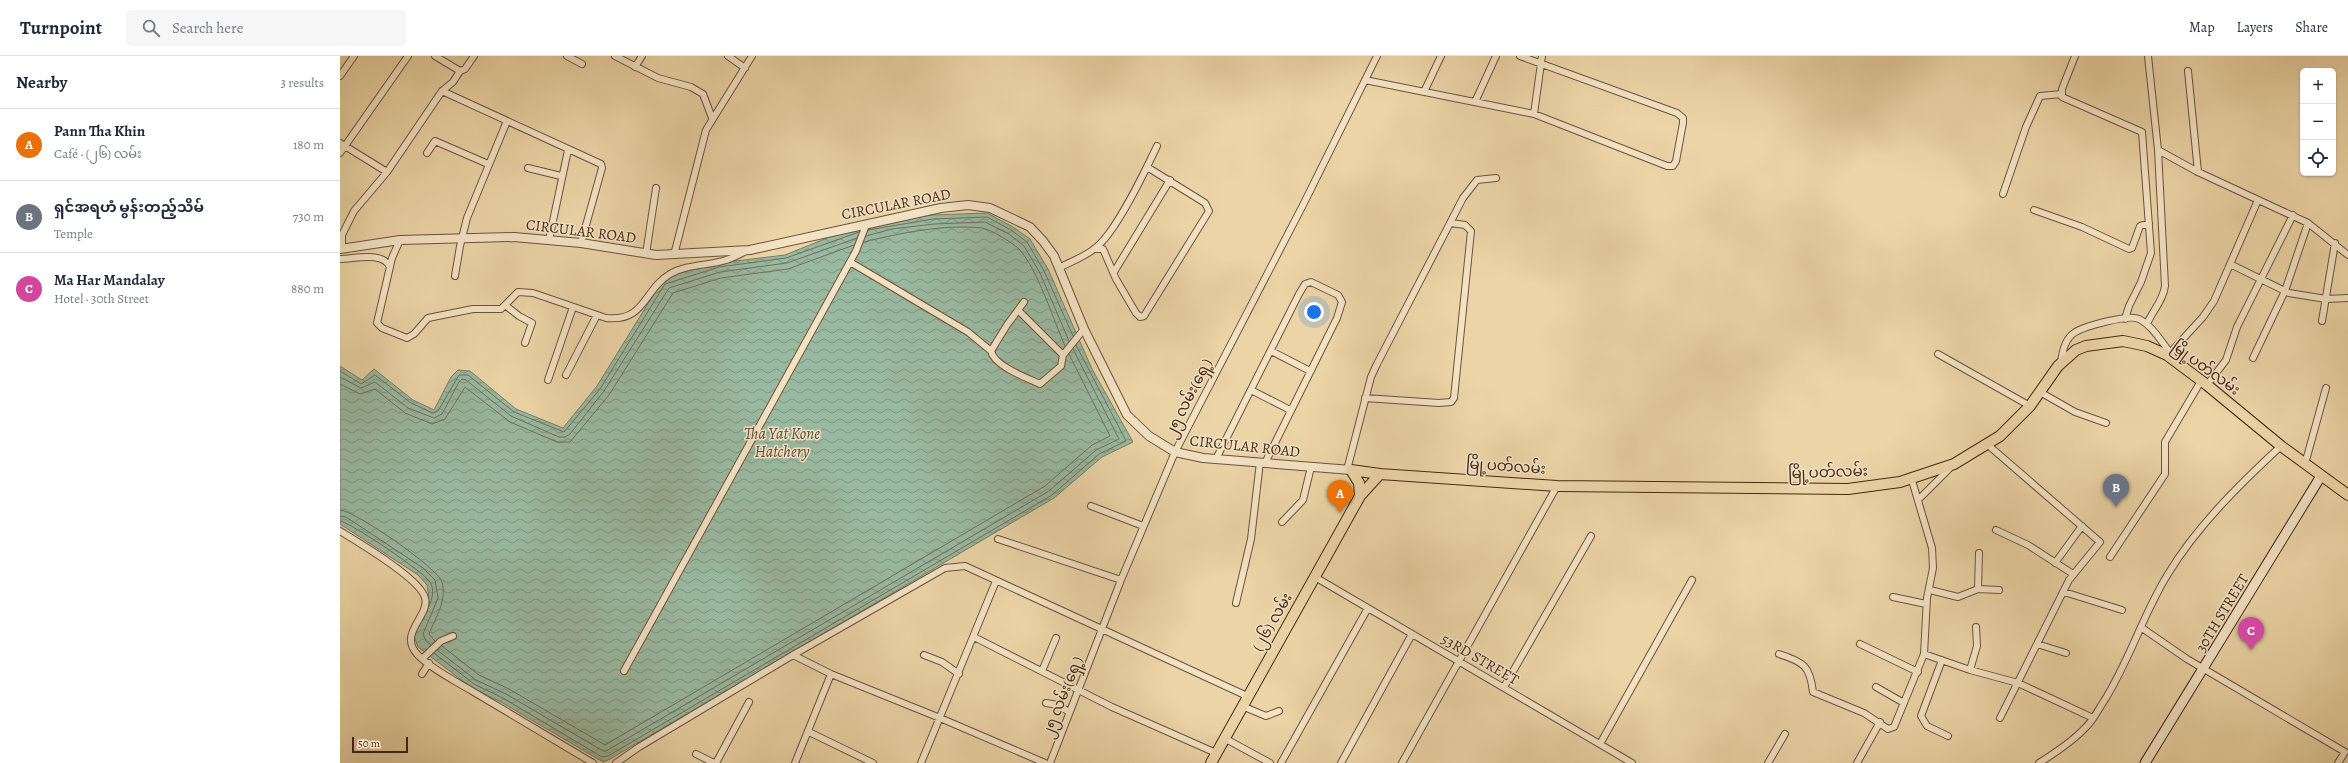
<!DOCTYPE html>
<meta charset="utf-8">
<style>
body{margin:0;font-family:Alegreya,"Noto Sans Myanmar",serif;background:#f6f6f7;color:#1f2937}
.controls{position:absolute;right:12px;top:12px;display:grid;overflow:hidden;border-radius:6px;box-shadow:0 1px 3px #0004}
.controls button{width:36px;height:36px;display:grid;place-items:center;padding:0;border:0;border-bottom:1px solid #e0e1e3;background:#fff;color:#1f2937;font:20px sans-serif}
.scale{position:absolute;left:12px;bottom:10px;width:56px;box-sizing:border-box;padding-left:4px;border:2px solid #462715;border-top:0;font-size:11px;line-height:14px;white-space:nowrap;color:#462715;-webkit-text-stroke:3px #f2e3c5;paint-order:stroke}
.you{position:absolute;left:974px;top:256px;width:14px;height:14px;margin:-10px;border:3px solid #fff;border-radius:50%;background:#1a73e8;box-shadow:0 0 0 6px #1a73e833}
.badge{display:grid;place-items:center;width:26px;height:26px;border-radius:50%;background:#0b8043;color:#fff;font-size:13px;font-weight:700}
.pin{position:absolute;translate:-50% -33px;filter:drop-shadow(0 1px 2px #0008)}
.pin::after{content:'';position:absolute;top:21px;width:14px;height:12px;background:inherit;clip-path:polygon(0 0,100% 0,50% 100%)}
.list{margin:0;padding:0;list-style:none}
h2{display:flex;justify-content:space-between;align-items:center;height:52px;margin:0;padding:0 16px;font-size:17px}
h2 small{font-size:13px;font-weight:400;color:#747a83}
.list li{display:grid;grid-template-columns:26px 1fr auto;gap:12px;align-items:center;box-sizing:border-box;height:72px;padding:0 16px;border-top:1px solid #e0e1e3}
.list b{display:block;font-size:15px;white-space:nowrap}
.list p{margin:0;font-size:13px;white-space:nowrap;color:#747a83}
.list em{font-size:13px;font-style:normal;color:#747a83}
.icon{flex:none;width:22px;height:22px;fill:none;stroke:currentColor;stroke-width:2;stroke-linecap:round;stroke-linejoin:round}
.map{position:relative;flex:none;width:2008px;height:707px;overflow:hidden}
header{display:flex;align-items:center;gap:24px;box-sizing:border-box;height:56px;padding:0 20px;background:#fff;border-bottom:1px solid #e0e1e3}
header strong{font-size:19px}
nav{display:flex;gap:22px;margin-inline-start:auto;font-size:14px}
.search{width:280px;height:36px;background:#f6f6f7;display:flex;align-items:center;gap:10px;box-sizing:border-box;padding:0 14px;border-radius:6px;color:#747a83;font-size:15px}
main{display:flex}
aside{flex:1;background:#fff}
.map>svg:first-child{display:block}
.water{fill:url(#water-waves);stroke:#787f69}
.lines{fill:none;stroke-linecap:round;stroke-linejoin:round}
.shore{stroke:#70705b;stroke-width:1}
.minor-casing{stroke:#6f5239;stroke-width:8}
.tertiary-casing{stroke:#6f5239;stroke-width:10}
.secondary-casing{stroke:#462715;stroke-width:11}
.primary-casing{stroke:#462715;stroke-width:12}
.minor{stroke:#f2e3c5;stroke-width:6}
.tertiary{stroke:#f2e3c5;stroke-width:8}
.secondary{stroke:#f2e3c5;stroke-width:9}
.primary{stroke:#ebd4a6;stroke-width:10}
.labels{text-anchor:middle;stroke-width:3;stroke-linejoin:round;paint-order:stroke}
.street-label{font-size:15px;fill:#462715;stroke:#f2e3c5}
.water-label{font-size:16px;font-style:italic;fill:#5b4c38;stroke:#f2e3c5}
</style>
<header>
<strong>Turnpoint</strong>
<div class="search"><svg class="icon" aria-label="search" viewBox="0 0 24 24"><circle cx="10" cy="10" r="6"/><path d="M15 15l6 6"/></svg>Search here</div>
<nav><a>Map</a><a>Layers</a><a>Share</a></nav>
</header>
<main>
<aside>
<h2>Nearby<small>3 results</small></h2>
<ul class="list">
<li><span class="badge" style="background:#e8710a">A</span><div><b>Pann Tha Khin</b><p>Café · (၂၆) လမ်း</p></div><em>180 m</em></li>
<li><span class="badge" style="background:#6b7280">B</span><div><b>ရှင်အရဟံ မွန်းတည့်သိမ်</b><p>Temple</p></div><em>730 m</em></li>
<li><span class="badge" style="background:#d1479c">C</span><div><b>Ma Har Mandalay</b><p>Hotel · 30th Street</p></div><em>880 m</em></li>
</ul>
</aside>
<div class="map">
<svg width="2008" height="707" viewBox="0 0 2008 707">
<defs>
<pattern id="water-waves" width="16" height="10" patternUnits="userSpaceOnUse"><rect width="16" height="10" fill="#99b9a1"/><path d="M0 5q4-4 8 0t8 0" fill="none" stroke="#7f9682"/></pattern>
</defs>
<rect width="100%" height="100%" fill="#ebd4a6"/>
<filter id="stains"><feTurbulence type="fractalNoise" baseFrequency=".005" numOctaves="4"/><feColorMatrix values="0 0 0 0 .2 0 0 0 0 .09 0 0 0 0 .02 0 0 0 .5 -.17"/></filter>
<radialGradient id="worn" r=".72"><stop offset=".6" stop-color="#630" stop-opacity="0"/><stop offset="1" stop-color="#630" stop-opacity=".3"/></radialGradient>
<path class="water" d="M647,157l26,14 17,12 18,30 44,100 41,73 -31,15 -48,41 -444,261 -7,3 -102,-60 -29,-14 -54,-41 -4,-11 15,-39 -2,-12 -9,-10 -78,-51v-158l22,14 12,-11 39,31 21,10 17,-33 7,-7 12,1 46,38 47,19 34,-42 65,-105 18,-8 39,-10 66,-8 57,-23 48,-11 43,-6z"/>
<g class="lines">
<path class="shore" d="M528,174l65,-11 54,-2 24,13 16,12 17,29 29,65
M526,180l26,-7 42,-5 51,-2 24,12 15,12 16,27 29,68
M524,186c37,-9 79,-18 118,-14 8,1 31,15 37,21 19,21 34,70 46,97
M0,315l21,13 14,-9 36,28 22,10 5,-2 21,-36h9l46,37 50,20 36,-43 65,-105 54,-17 67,-9 73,-26
M0,321l21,11 14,-6 33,26 26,10 8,-4 17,-32 3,-3 4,1 45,36 48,21h6l5,-3 34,-43 65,-103 51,-16 67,-9 70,-25
M0,328l20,10 15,-5 30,24 27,11 13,-5 20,-32 45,35 47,20h13l39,-47 64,-102 48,-15 67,-9 66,-24
M0,454c14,0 98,58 102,72 5,19 -6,34 -13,52l6,7
M0,460l6,1 77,51 12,12 3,18 -15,36 3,7 5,4
M0,465c10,1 84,51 90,61 5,8 2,17 -1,24
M102,590l37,29 30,14 96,56 440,-259 47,-41 18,-9 -41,-82
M97,594l39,30 30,14 97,57h3l443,-260 47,-41 23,-11 -46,-90
M94,597l40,31 29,14 99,59 6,-1 444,-261 47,-41 27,-13 -50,-96"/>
<g class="minor-casing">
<path id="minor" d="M95,0l25,15 5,-2 9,-13
M227,0l15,8
M275,0l43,22 33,9 12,7 9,24
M388,0l17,12
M1735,0l-13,33v8l80,35 9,121 -10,29 -12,24 -4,13
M295,11l7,-11
M1848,15l10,101
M0,20l14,-20
M1025,24l169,34 133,52h6l3,-5 7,-38v-5l-6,-5 -157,-57
M102,35l159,73 1,4 -21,75
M1084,36l17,-36
M1135,46l21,-46
M1194,58l8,-58
M0,87l47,29
M1818,94l40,22 110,51
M0,97l68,-97
M87,97l8,-12 53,23
M188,112l33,8
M1663,138l23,-67 14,-31 22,-2
M1694,154l48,17 47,22 3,-1 8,-22 9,-3
M60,184l-8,18 -15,65 5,5 25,10 7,-4 14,-16 45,-9h28l17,-17 15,1 73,25c40,4 37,-28 64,-44 17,-10 38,-8 56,-14 7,-2 14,-6 20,-9
M209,184l19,-90
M2,192v-13l12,-24 33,-39 55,-81 11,-9 7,-11
M754,193h9l13,30 20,34 4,4 4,-1 65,-105 -4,-8 -58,-36
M306,198l10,-66
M334,199l32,-125 46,-74
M0,203c15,0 43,-8 50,8
M510,206l118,70 23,19
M1890,208l59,29 37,6 22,-1
M719,212c11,-6 25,-11 35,-19 21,-14 51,-78 63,-103
M774,216l56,-92
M115,220l5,-30 7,-28 40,-97
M684,246l-17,23 -16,26c3,15 36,27 49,33l21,-18 2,-11 21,-26
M165,249l14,11 13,7 -7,20
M678,254l45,45
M1982,265l13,-78
M1807,268c6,-14 16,-23 18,-38l-7,-136 -10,-94
M931,295l39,20
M1830,297l33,-36 11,-16 44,-101
M1598,298l92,52
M1913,302l32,-67 23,-68 40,32
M1721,307c1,-10 4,-24 13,-30 10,-7 55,-19 65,-14 14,7 23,24 33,36
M226,319l31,-60
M208,324l25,-73
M1867,329l19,-25 11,-33 56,-112
M911,334l39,20
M1700,336l35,20 31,11
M1025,342l74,5 12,-1 3,-4 17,-167 -6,-6 -14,-2
M1648,389l112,97 -31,38 -69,138
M876,403l83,-165 6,-10 6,-2 27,13 4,7 -5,16 -72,145
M1965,408l21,-76
M1007,414l24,-93 6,-13 86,-166 14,-18 19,-2
M1578,444l34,-34
M751,450l52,20
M942,466l21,-22 8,-33
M1656,474l32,15 45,29
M0,475c18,11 81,48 85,67 5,18 -27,35 -8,56 11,13 40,28 55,37 41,24 81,48 121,72
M658,483l123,41
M1770,501l55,-83v-32l36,-61
M1715,507l27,-37
M975,521l317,186
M1638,533l21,1
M1590,534l28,7 20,-8 1,-36
M1724,536l58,18
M1553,541l33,7
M896,547l15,-64 9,-77
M1802,572l45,31 158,93 -7,11
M634,581l138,70 104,46
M1520,588l58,28
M1697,588l29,9
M1439,598c25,8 31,12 34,38l51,21 24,16 6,-2 30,-73 3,-56 6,-30 -1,-20 -21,-71
M1584,598l46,16 48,13 75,35
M453,599l38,19 109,44 105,45
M584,599l18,7 17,12
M82,603l19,-18 12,-5
M1602,604l-21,56 6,10 21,10
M1630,614l7,-24 -1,-19
M284,615l232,-420 10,-26
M702,615l14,-33
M82,618l7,-11
M1164,631l87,-151
M1536,631l28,16
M706,647l12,2 11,7
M902,650l24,10 13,-5
M469,676l64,31
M884,682l46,25
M1260,688l92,-164
M356,698l18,9
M276,707l23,-16 154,-92 152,-87 20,-2 282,130
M376,707l33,-61
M455,707l36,-89
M581,707l75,-182
M710,707l71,-183 54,-128 128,-247 74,-149
M941,707l87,-155
M1001,707l71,-129
M1062,707l155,-277
M1428,707l17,-29
M1517,707l23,-41
M1699,707c16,-10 33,-21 46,-35 8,-7 13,-18 19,-27 26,-41 39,-87 64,-127 29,-48 72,-90 113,-128"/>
</g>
<g class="tertiary-casing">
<path id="tertiary" d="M0,193l60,-9 114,-3 67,6 75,12 94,-5 191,-42 27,-3 22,3 40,19 13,14 11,15 30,73 43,86 22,21 26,16 28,6 148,12"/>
</g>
<g class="secondary-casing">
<path id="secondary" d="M1805,707l176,-287"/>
</g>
<g class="primary-casing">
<path id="primary" d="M1011,414l29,4 177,12 291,3 52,-7 54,-18 46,-28 30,-30 28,-40 18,-16 10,-4 37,-5 24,5 20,9 40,30 74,61 67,49
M1011,414l8,13 1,13
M871,707l149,-267 20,-22"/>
</g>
<use href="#minor" class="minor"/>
<use href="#tertiary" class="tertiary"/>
<use href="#secondary" class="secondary"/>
<use href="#primary" class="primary"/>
</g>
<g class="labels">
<g class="street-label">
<text transform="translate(556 148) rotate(-11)" y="5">CIRCULAR ROAD</text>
<text transform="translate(241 175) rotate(7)" y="5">CIRCULAR ROAD</text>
<text transform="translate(1866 312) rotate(36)" y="5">မြို့ပတ်လမ်း</text>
<text transform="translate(848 342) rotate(-63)" y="5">၂၅ လမ်း(ရှေ့)</text>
<text transform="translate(905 390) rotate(6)" y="5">CIRCULAR ROAD</text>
<text transform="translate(1166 410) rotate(4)" y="5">မြို့ပတ်လမ်း</text>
<text transform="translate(1488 416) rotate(-2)" y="5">မြို့ပတ်လမ်း</text>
<text transform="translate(1882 557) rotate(-59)" y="5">30TH STREET</text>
<text transform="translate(932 566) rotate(-60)" y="5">(၂၆) လမ်း</text>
<text transform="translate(1140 603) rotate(30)" y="5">53RD STREET</text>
<text transform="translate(722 641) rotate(-68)" y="5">၂၅ လမ်း(ရှေ့)</text>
</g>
<g class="water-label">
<text x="442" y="383">Tha Yat Kone<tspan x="442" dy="18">Hatchery</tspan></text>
</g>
</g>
<rect width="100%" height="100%" filter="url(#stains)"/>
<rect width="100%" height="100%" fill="url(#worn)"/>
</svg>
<div class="controls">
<button>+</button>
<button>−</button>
<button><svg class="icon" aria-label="locate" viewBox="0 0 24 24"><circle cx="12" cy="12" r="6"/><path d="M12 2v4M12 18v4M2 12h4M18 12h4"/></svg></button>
</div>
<div class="scale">50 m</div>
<div class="you"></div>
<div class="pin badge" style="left:1000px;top:457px;background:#e8710a">A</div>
<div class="pin badge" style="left:1776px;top:451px;background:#6b7280">B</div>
<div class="pin badge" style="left:1911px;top:594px;background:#d1479c">C</div>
</div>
</main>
